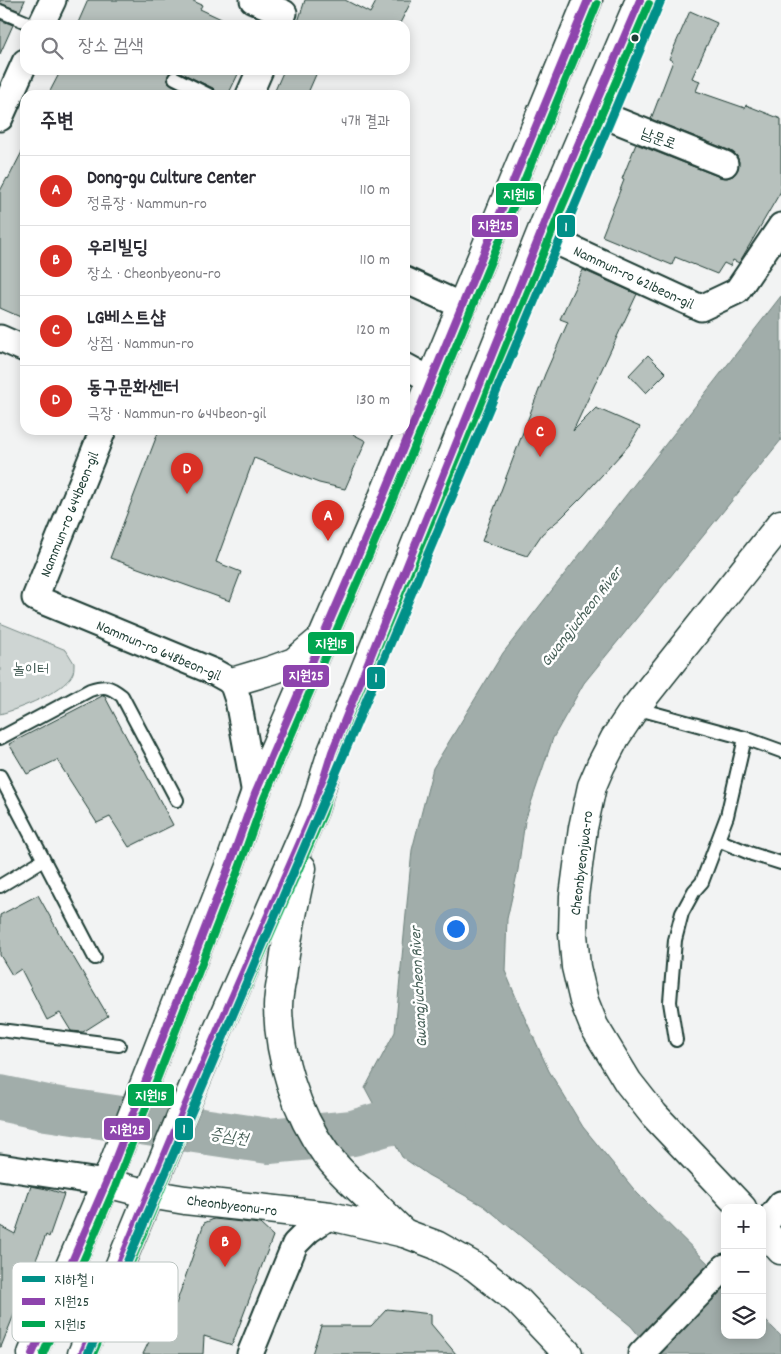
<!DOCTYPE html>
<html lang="ko">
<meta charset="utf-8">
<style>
body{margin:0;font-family:Dekko,"Poor Story",sans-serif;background:#f2f2f3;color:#2b2b33}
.controls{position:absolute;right:15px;bottom:15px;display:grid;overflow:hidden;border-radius:10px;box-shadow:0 2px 12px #0003}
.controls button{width:45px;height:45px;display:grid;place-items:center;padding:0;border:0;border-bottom:1px solid #e1e1e2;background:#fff;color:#2b2b33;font:25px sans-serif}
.you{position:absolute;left:455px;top:928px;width:18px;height:18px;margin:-12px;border:4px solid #fff;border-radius:50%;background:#1a73e8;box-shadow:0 0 0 8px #1a73e833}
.badge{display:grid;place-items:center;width:32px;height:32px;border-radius:50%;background:#d93025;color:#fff;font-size:16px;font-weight:700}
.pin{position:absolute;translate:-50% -41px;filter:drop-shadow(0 1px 2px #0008)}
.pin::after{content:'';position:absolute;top:26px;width:18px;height:15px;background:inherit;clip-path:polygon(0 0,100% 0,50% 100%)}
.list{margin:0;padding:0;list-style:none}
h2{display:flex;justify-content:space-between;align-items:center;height:65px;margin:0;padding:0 20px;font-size:21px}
h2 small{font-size:16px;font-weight:400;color:#7c7c81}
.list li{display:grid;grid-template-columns:32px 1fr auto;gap:15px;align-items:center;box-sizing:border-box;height:70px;padding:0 20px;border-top:1px solid #e1e1e2}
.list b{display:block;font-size:19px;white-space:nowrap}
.list p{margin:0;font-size:16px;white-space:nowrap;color:#7c7c81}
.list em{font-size:16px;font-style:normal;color:#7c7c81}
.icon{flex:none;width:28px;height:28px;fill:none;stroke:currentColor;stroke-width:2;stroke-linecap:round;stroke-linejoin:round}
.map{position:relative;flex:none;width:781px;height:1354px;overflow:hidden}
.search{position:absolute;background:#fff;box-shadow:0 2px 12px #0003;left:20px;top:20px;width:390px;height:55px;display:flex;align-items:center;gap:12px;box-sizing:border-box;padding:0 18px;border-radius:15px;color:#7c7c81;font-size:19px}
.panel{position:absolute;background:#fff;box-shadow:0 2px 12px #0003;left:20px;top:90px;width:390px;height:345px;border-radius:15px}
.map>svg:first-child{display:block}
.green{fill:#ced5d3;stroke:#768984}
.water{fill:#a1adaa;stroke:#6d807b}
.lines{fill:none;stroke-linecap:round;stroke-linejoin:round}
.river{stroke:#a1adaa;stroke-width:46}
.building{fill:#b7c1bd;stroke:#1f3d34}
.service-casing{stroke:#1f3d34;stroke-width:16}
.minor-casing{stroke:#1f3d34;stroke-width:29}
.secondary-casing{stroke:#1f3d34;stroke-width:31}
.primary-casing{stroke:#1f3d34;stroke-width:31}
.service{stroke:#fff;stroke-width:12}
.minor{stroke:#fff;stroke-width:25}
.secondary{stroke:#fff;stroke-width:28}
.primary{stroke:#fff;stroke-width:28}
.bus-1-casing{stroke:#fff;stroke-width:11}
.bus-2-casing{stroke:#fff;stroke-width:11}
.bus-1{stroke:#8e44ad;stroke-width:8}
.bus-2{stroke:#00a651;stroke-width:8}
.metro-1-casing{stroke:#fff;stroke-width:12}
.metro-1{stroke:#009088;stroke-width:9}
.bus-dot{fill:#1f3d34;stroke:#fff;stroke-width:2}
.labels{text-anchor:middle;stroke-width:5;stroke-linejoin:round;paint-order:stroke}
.street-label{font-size:15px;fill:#1f3d34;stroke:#fff}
.park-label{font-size:15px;fill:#425b54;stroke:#fff}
.water-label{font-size:16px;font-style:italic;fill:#465f57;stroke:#fff}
.key{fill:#fff;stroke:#bcc5c2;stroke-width:1}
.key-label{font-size:14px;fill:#1f3d34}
.line-badge{stroke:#fff;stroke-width:2}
.badge-label{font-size:14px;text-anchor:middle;font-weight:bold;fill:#fff}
</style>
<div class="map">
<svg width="781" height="1354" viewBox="0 0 781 1354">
<rect width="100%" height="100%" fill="#f2f3f3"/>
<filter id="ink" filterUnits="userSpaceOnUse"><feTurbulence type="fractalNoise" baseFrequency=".02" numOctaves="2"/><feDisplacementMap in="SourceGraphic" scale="10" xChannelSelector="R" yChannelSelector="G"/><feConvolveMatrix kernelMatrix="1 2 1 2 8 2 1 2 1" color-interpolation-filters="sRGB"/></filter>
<g filter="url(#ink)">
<path class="green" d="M0,623l66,27 8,13c0,4 0,9 -2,12 -9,17 -53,34 -72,39z"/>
<path class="water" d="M781,296v144l-197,243 -31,55 -28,83 -7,49 -11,49 -2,52 18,43 26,57 34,56 54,66 88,87v55h37v-18l19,19v18h-127l-23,-28 -147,-120 -56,-31 -26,-18 -37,-69 30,-56 17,-182 21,-82 70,-115z"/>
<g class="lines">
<path class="river" d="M0,1098l47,10 222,33 84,-8 33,-10 34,-6 25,7"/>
</g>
<path class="building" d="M0,0h25l-5,11 -20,-8z
M88,0h103l11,5 -2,4 34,16h-157z
M305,0h40l25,13 7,-13h35l-13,25h-102z
M690,11l27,12 -25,55 8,3 -4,10 49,17 1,-3 35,14v72l-42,72 -6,-3 -3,6 -6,-3 -7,11 -42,-17 -3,8 -70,-29 22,-56 -2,-1 14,-35 84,33 7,1 6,-2 5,-7 1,-7 -2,-6 -6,-5 -80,-32 22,-58 -4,-2z
M0,20l13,5 -13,29z
M61,70h113l-4,2 -2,3 -1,4 2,4 22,12h-143z
M175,70h65l-12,25h-11l-1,-4 -3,-3z
M284,70h34l-11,25h-34z
M25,146v173l-25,-11v-117l7,-13 1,1z
M583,270l54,24 -64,137 23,-23 44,19 -10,17 -46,51 -23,23 -19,16 -15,22 -45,-15 63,-167 23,-52 -8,-3z
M648,355l18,18 -20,20 -17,-18z
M159,430h186l21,11 -21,48 -26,-6 -65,-25 -38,104 25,10 -11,29 -120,-43z
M104,695l69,130 -44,22 -19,-30 -13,6 -40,-63 -30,14 -18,-30z
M38,895l32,58h1l37,63 -25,16 -12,-1 -11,-18 -13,7 -26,-51 -9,6 -12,-20v-40z
M31,1186l16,3 17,5 -15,43 -3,-2 -45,112h-1v-121l15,8z
M214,1219l46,5 13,12 -41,109 -28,-9 -1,18h-60l25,-52 8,2 28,-81z
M387,1309l44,5v10l25,30h-144l9,-28h50z"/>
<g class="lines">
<g class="service-casing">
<path id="service" d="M0,11l33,14
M175,78l34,17
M635,708l110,30 36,13
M0,738l90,-48c15,-5 19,-4 32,6l55,104
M0,776l95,182
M718,840l34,14 29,9
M0,886l43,-26
M0,1030l119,15
M676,1040l-6,-38 5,-62 7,-27 12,-22 8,-9 25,-66 18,-78"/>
</g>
<g class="minor-casing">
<path id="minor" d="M253,0l31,13
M41,25l12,-25
M249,95l11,-25
M593,111l132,53
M0,118l25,-56
M542,235l159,73 36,-17 44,-65
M405,280l57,26
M0,338l25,11
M405,366l26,14
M103,430l-68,168 179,74 18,10 6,18 17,94
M0,1167l106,16
M762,1228l19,-24
M250,1354l45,-110 14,-14 21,-14
M641,1354l84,-87"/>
</g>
<g class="secondary-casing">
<path id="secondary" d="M106,1183l43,11 36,6 145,16 74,17 32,12 39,22 43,34 38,40 12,13
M742,1208l-88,-93 -26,-33 -34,-56 -10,-25 -8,-34 -3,-33 1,-38 9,-68 9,-42 9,-21 14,-27 20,-30 146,-184
M762,1229l19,21"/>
</g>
<g class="primary-casing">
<path id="primary" d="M232,682l40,-12 22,-8 25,-21
M302,868c-8,36 -16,72 -20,109 -2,10 -4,20 -4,30 1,51 18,106 48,147 9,12 20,23 31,33 16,15 31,31 47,46
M32,1354l74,-171 124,-319 25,-70 121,-280 212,-514
M82,1354l37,-87 80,-194 115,-263 18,-58 41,-102 180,-447 87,-203"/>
</g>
<use href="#service" class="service"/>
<use href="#minor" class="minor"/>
<use href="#secondary" class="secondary"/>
<use href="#primary" class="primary"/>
<g class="bus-1-casing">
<path id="bus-1" d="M32,1354l74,-171 124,-319 25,-70 121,-280 212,-514
M82,1354l117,-281 115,-263 18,-58 41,-102 180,-447 87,-203"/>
</g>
<g class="bus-2-casing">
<path id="bus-2" d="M43,1354l72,-167 124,-319 25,-70 121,-280 212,-514
M93,1354l115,-277 115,-263 18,-59 41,-101 180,-447 87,-203"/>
</g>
<use href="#bus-1" class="bus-1"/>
<use href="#bus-2" class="bus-2"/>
<g class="metro-1-casing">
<path id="metro-1" d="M88,1354l247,-579 326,-775"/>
</g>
<use href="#metro-1" class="metro-1"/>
</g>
</g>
<circle class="bus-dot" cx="635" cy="38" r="4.5"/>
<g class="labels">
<g class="street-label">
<text transform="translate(659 138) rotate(21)" y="5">남문로</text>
<text transform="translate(634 277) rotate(25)" y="5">Nammun-ro 621beon-gil</text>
<text transform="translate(69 514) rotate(-68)" y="5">Nammun-ro 644beon-gil</text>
<text transform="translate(159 650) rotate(23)" y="5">Nammun-ro 648beon-gil</text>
<text transform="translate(581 863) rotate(-83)" y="5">Cheonbyeonjwa-ro</text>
<text transform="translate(232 1205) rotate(7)" y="5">Cheonbyeonu-ro</text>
</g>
<g class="park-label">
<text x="31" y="674">놀이터</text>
</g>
<g class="water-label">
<text transform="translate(580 616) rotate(-52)" y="6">Gwangjucheon River</text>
<text transform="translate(417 987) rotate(-93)" y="6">Gwangjucheon River</text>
<text transform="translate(229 1135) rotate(9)" y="6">증심천</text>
</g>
</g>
<rect x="12" y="1262" width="166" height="80" rx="8" class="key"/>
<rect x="22" y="1276" width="23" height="6" fill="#009088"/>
<rect x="22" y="1298" width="23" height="7" fill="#8e44ad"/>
<rect x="22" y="1321" width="23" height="6" fill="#00a651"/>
<g class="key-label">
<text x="54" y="1284">지하철 1</text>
<text x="54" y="1306">지원25</text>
<text x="54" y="1329">지원15</text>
</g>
<g class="line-badge">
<rect x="495" y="182" width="47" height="24" rx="5" fill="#00a651"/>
<rect x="471" y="214" width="48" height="24" rx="5" fill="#8e44ad"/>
<rect x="556" y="214" width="20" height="24" rx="5" fill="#009088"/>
<rect x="307" y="631" width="48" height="24" rx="5" fill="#00a651"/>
<rect x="282" y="664" width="48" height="24" rx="5" fill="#8e44ad"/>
<rect x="366" y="666" width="20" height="24" rx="5" fill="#009088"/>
<rect x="127" y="1083" width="48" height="24" rx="5" fill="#00a651"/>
<rect x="174" y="1117" width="20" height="24" rx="5" fill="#009088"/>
<rect x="103" y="1117" width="48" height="24" rx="5" fill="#8e44ad"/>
</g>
<g class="badge-label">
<text x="519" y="199">지원15</text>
<text x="495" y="230">지원25</text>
<text x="566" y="231">1</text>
<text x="331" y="648">지원15</text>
<text x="306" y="680">지원25</text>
<text x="376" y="682">1</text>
<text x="151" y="1100">지원15</text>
<text x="184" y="1133">1</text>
<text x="127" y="1134">지원25</text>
</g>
</svg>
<div class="controls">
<button>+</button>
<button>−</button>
<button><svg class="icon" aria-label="layers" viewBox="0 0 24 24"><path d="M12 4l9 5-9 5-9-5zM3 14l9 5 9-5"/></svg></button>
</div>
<div class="you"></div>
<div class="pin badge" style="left:328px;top:541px">A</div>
<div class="pin badge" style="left:225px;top:1267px">B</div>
<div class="pin badge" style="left:540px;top:457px">C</div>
<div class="pin badge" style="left:187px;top:494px">D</div>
<div class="search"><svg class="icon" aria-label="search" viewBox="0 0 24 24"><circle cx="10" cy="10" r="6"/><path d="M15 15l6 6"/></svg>장소 검색</div>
<section class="panel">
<h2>주변<small>4개 결과</small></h2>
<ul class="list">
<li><span class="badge">A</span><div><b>Dong-gu Culture Center</b><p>정류장 · Nammun-ro</p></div><em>110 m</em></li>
<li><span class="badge">B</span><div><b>우리빌딩</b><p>장소 · Cheonbyeonu-ro</p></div><em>110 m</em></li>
<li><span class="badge">C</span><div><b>LG베스트샵</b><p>상점 · Nammun-ro</p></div><em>120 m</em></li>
<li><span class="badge">D</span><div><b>동구문화센터</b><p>극장 · Nammun-ro 644beon-gil</p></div><em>130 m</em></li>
</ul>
</section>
</div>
